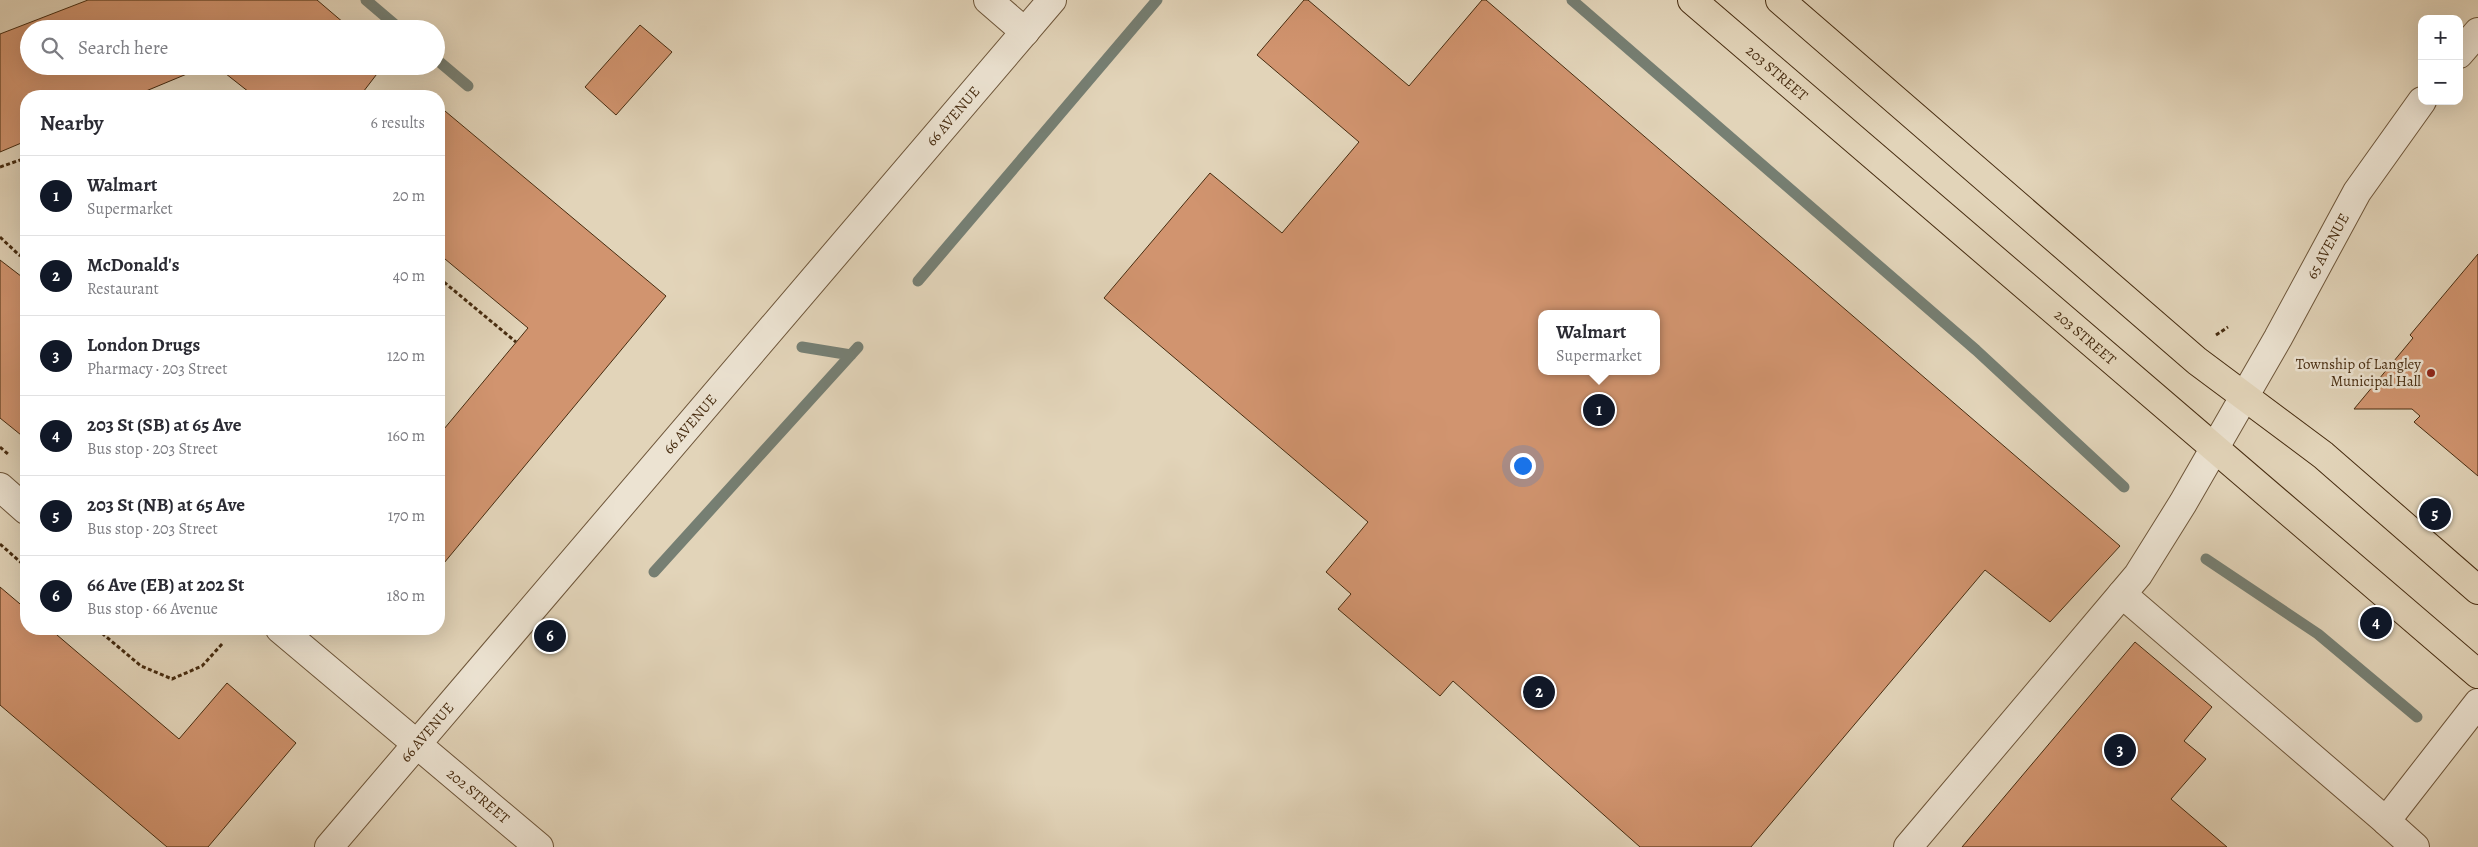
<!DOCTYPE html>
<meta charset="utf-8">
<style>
body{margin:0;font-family:Alegreya,serif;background:#f2f2f3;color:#2b2b33}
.controls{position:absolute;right:15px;top:15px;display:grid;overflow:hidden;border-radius:10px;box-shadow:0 5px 20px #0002}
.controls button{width:45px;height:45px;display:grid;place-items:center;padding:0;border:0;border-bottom:1px solid #e1e1e2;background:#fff;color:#2b2b33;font:25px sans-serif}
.you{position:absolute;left:1522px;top:465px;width:18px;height:18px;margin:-12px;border:4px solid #fff;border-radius:50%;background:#1a73e8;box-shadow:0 0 0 8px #1a73e833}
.badge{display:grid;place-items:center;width:32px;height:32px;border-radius:50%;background:#111827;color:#fff;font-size:16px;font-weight:700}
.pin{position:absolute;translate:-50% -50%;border:2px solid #fff;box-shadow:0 1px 5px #0006}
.popup{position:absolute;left:1538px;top:310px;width:122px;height:65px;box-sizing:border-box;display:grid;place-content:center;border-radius:10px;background:#fff;filter:drop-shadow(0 1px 4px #0005);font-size:16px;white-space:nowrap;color:#7c7c81}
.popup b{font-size:19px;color:#2b2b33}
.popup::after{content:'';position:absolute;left:50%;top:100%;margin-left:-10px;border:10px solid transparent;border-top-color:#fff}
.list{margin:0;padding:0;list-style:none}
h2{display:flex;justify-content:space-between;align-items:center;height:65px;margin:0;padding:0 20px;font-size:21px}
h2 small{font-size:16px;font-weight:400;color:#7c7c81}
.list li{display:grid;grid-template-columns:32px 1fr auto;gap:15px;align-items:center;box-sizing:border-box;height:80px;padding:0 20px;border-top:1px solid #e1e1e2}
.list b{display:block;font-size:19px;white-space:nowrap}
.list p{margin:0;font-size:16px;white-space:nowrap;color:#7c7c81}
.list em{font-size:16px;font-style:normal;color:#7c7c81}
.icon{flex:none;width:28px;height:28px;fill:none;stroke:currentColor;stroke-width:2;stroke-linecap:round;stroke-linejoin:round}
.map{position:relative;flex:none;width:2478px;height:847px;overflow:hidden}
.search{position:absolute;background:#fff;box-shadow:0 5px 20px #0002;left:20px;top:20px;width:425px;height:55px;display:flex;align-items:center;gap:12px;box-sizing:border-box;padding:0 18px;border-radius:28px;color:#7c7c81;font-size:19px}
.panel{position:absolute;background:#fff;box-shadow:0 5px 20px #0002;left:20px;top:90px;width:425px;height:545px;border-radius:20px}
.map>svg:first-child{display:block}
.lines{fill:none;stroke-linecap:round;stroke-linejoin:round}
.stream{stroke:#767f73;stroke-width:11}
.building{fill:#d1946f;stroke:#472c10;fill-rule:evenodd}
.minor-casing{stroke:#6e563a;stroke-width:30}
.major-casing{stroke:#472c10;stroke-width:30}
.path{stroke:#472c10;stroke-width:3;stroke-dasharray:4 2.5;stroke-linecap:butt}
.minor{stroke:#ece3d2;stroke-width:28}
.major{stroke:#e2d4b9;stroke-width:28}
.poi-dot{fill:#8f2418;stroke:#ece3d2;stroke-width:2}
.labels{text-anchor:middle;stroke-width:5;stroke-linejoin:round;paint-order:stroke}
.street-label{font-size:15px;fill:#472c10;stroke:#ece3d2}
.poi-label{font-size:15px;fill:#472c10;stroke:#ece3d2;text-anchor:end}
</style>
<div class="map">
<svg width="2478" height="847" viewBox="0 0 2478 847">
<rect width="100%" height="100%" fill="#e2d4b9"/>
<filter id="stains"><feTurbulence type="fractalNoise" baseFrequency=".004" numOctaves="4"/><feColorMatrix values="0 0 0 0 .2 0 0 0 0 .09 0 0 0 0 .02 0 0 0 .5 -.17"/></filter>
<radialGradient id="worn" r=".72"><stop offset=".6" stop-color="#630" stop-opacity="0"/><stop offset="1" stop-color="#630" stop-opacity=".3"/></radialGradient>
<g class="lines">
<path class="stream" d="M366,0l34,29
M1572,0l404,350 148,137
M436,59l32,27
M918,281l239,-281
M802,347l49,8
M2206,559l112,75 99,83
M654,572l204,-225"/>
</g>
<path class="building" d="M88,0h229l34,29h-322v37h177l-72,30h-108v45l-26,11v-118z
M1304,0h4l101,86 73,-86h4l634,546 -70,76 -65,-52 -234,277h-111l-187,-166 -13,15 -102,-87 13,-15 -25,-22 42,-50 -264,-224 106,-125 72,60 77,-91 -102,-87zM1542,314h114v57h-114z
M640,25l32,27 -56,63 -31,-28z
M216,66h167l-23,30h-106z
M439,106l227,190 -227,273v-134l89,-107 -89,-74z
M2478,254v222l-64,-54 6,-6 -8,-7h-58l59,-71 -3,-3z
M0,260l26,20v159l-26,-21z
M0,587l26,22v20h24l129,110 48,-56 69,60 -88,104h-41l-167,-142z
M2135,642l77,65 -28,34 22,18 -35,40 56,48h-265z"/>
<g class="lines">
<g class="minor-casing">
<g id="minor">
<path d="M988,0l37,32"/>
<path d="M2459,54l19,-22"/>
<path d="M0,487l26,23"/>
<path d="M2122,594l264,227 92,-118"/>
<path id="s1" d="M280,629l259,218"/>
<path d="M2386,821l29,26"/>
<path id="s2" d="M329,847l723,-847"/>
<path id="s3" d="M1908,847l230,-272 45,-72 95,-165 79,-146 65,-91"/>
</g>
</g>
<g class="major-casing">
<g id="major">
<path id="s4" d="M1692,0l786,674"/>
<path d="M1780,0l417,361 126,94 155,135"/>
</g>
</g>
<path class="path" d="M201,96h17
M0,167l26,-9
M0,237l19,18 7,2
M439,278l77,64
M2216,335l12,-8
M0,447l9,8
M0,544l26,23
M97,629l44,37 31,13 30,-13 21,-23"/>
<use href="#minor" class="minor"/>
<use href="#major" class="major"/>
</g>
<circle class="poi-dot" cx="2431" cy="373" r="5"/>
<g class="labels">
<g class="street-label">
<text dy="5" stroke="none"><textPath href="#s4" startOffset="112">203 STREET</textPath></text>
<text dy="5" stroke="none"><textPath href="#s2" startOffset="961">66 AVENUE</textPath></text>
<text dy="5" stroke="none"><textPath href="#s3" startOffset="736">65 AVENUE</textPath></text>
<text dy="5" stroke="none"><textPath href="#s4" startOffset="518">203 STREET</textPath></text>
<text dy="5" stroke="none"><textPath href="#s2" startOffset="556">66 AVENUE</textPath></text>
<text dy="5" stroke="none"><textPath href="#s2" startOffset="151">66 AVENUE</textPath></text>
<text dy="5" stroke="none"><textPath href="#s1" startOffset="259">202 STREET</textPath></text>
</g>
<g class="poi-label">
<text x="2421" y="369">Township of Langley<tspan x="2421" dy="17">Municipal Hall</tspan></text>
</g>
</g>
<rect width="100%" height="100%" filter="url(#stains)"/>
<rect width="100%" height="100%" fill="url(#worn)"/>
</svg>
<div class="controls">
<button>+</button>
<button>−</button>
</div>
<div class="you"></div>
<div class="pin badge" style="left:1599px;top:410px">1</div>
<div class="popup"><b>Walmart</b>Supermarket</div>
<div class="pin badge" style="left:1539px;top:692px">2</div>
<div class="pin badge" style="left:2120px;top:750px">3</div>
<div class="pin badge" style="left:2376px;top:623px">4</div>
<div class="pin badge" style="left:2435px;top:514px">5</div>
<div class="pin badge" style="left:550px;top:636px">6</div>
<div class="search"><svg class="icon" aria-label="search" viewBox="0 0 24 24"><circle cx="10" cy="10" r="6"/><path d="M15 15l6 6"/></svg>Search here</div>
<section class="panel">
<h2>Nearby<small>6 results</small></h2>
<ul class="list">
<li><span class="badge">1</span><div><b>Walmart</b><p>Supermarket</p></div><em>20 m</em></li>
<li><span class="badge">2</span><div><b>McDonald's</b><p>Restaurant</p></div><em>40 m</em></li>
<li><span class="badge">3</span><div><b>London Drugs</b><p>Pharmacy · 203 Street</p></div><em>120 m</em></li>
<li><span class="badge">4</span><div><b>203 St (SB) at 65 Ave</b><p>Bus stop · 203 Street</p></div><em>160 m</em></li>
<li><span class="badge">5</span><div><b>203 St (NB) at 65 Ave</b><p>Bus stop · 203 Street</p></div><em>170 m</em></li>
<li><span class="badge">6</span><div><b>66 Ave (EB) at 202 St</b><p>Bus stop · 66 Avenue</p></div><em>180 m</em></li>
</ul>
</section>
</div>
